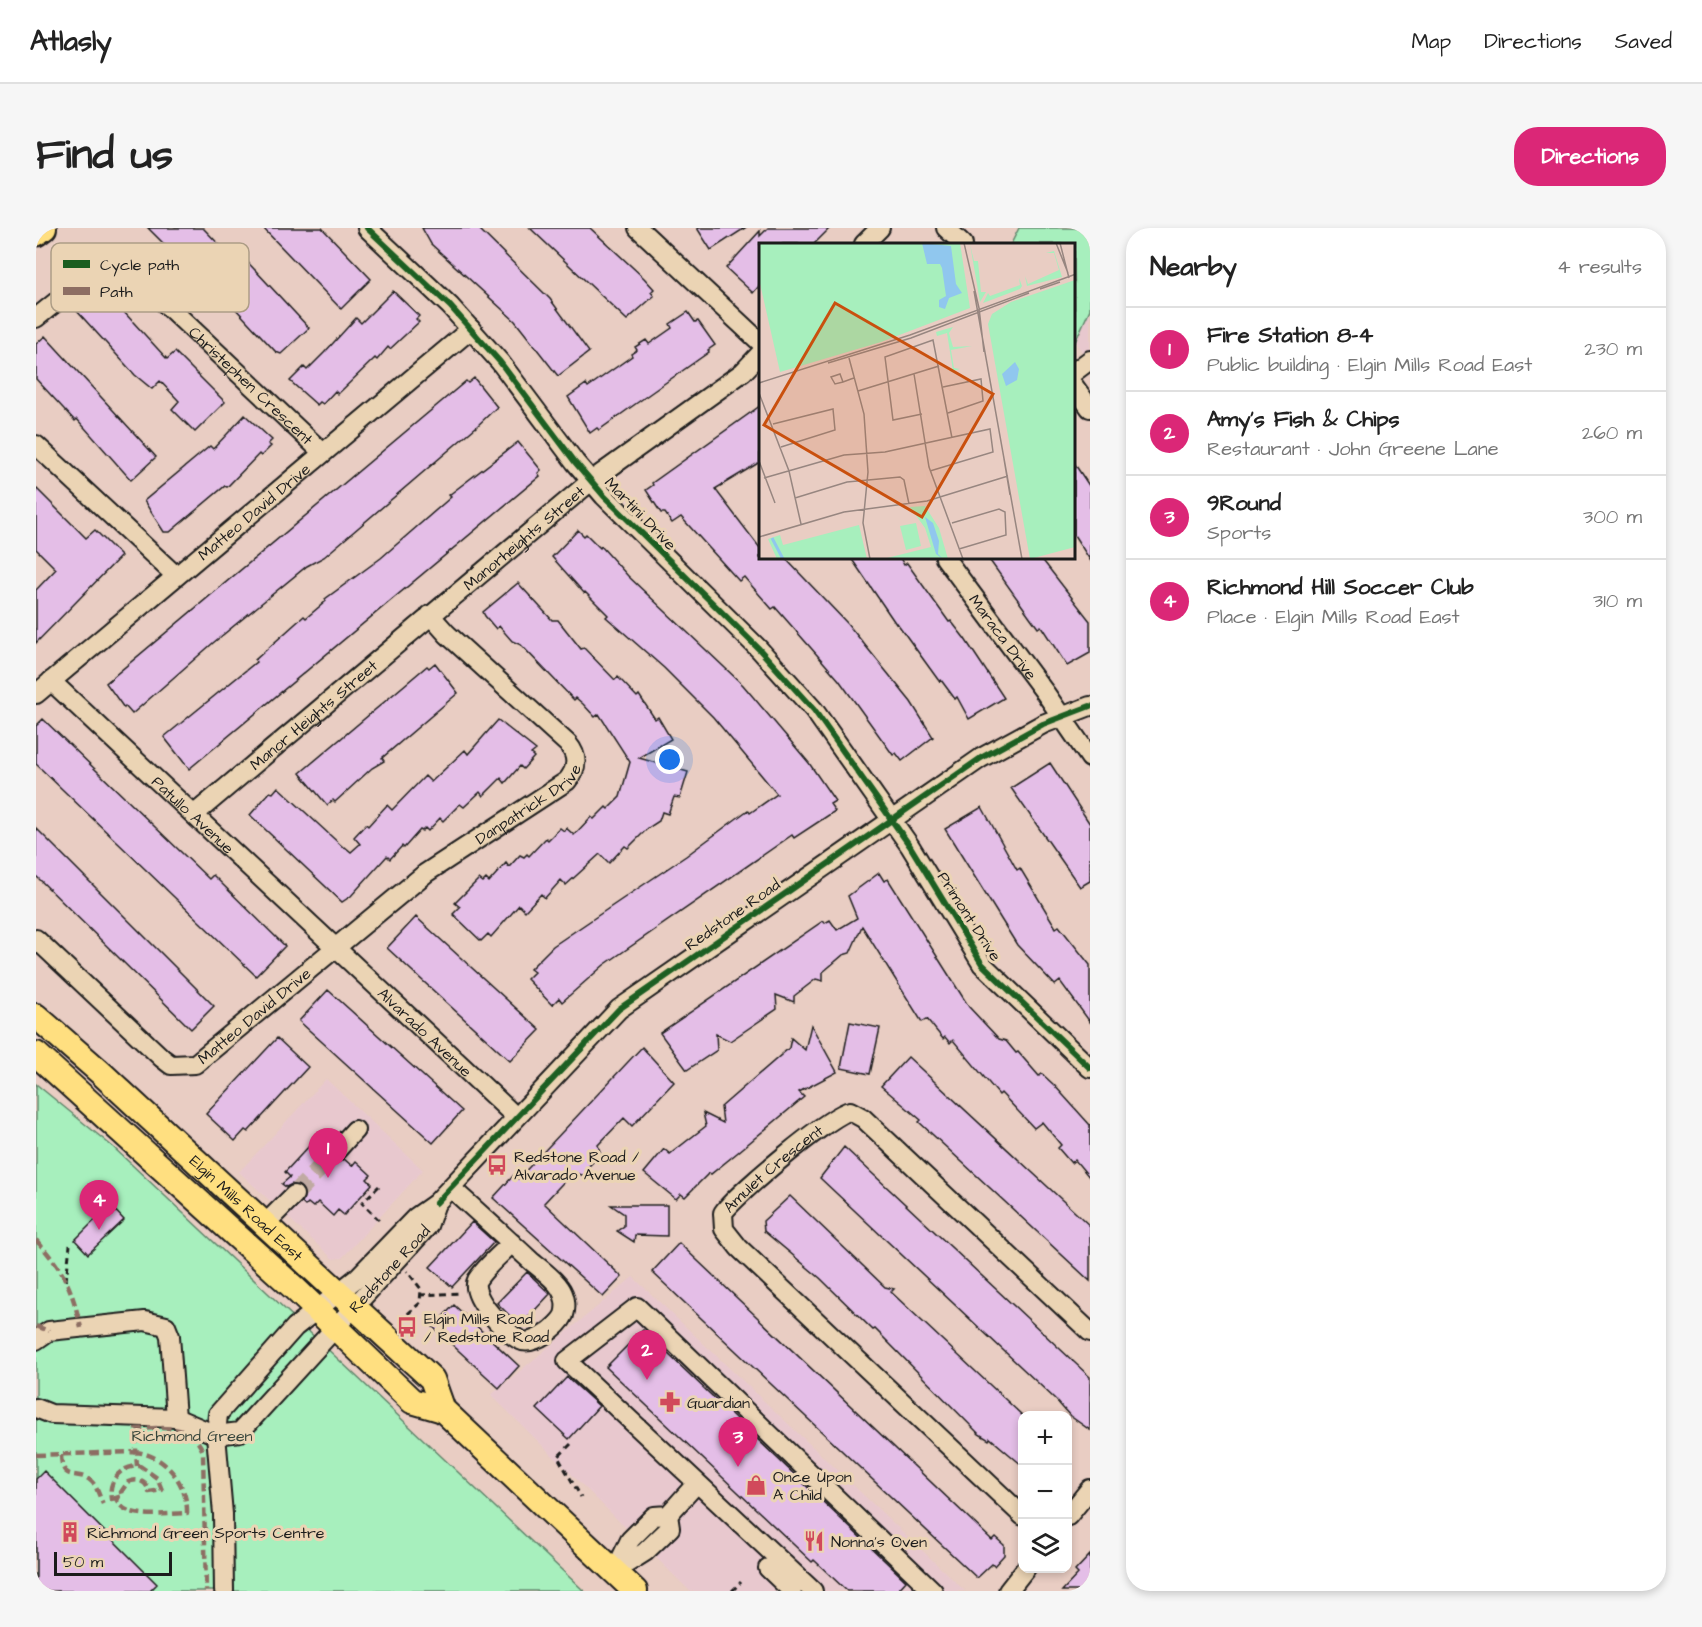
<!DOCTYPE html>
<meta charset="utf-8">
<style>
body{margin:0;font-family:"Architects Daughter",sans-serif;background:#f6f6f6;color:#222}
.controls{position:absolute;right:18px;bottom:18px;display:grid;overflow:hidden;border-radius:12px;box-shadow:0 3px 9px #0003}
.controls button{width:54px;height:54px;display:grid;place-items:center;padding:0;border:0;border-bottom:2px solid #e0e0e0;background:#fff;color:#222;font:30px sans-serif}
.scale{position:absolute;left:18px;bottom:15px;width:118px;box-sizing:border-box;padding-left:6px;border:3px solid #1c1c1c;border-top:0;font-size:16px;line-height:21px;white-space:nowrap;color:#1c1c1c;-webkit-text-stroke:4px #ebd4b4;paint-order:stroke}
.you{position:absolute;left:634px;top:532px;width:21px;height:21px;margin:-15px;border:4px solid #fff;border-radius:50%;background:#1a73e8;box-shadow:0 0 0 9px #1a73e833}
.badge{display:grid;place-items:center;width:39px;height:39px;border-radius:50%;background:#db2777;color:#fff;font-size:20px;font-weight:700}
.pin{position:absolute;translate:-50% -50px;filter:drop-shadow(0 2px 3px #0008)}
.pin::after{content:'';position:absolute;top:32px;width:21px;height:18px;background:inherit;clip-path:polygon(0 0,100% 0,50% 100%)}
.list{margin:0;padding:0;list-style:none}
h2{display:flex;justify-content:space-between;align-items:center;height:78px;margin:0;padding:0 24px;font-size:26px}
h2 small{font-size:20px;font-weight:400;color:#767676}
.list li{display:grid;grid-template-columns:39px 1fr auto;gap:18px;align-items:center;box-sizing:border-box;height:84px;padding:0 24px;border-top:2px solid #e0e0e0}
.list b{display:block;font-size:22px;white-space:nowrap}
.list p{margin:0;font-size:20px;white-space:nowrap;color:#767676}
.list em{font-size:20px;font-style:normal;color:#767676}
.icon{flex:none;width:33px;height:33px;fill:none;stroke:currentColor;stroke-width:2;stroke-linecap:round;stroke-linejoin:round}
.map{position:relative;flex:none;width:1054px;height:1363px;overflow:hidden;border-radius:24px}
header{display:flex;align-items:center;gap:36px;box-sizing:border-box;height:84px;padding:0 30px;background:#fff;border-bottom:2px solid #e0e0e0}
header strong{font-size:28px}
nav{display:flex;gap:33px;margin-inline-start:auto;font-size:21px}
.intro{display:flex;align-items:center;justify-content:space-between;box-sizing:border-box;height:144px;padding:0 36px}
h1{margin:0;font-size:42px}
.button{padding:15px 27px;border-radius:24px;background:#db2777;color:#fff;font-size:21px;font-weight:700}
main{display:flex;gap:36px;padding:0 36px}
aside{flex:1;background:#fff;border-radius:24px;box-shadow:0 3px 9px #0003}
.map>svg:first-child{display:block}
.built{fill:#e8c8ce}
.green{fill:#a7efbd;stroke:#62866c;stroke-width:1.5}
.building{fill:#e4bee7;stroke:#1c1c1c;stroke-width:1.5}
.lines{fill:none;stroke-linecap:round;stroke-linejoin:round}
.minor-tunnel{stroke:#c0aaa2;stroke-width:18;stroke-dasharray:18 9;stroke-linecap:butt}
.minor-casing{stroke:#1c1c1c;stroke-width:22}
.major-casing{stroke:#1c1c1c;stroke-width:28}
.path{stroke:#1c1c1c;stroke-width:3;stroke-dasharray:6 4.5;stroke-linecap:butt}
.minor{stroke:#ebd4b4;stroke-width:18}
.major{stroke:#ffdf80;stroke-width:24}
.quiet{stroke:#8d6e63;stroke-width:4.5;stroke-dasharray:9 4.5;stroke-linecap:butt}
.cycleway-casing{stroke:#ebd4b4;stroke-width:10}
.cycleway{stroke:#1b5e20;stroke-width:6}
.labels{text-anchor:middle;stroke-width:6;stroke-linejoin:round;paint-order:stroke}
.street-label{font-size:16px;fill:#1c1c1c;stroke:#ebd4b4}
.poi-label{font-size:16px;fill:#1c1c1c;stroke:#ebd4b4;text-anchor:start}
.park-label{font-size:16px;fill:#38463c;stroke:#ebd4b4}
.inset-river{fill:none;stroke:#90c7ee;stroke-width:3}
.inset-road{fill:none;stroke:#978680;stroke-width:1.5}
.view{fill:#c9500e;fill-opacity:0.15;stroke:#c9500e;stroke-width:3}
.inset-edge{fill:none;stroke:#1c1c1c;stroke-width:3}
.key{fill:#ebd4b4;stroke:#ad9d86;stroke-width:1.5}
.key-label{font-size:16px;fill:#1c1c1c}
</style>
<header>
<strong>Atlasly</strong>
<nav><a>Map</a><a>Directions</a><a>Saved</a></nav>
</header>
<div class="intro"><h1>Find us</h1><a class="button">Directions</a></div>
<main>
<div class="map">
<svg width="1054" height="1363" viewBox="0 0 1054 1363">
<rect width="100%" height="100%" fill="#e9cdc3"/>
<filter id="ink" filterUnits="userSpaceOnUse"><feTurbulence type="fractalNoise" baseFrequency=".0167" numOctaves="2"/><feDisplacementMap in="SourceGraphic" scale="12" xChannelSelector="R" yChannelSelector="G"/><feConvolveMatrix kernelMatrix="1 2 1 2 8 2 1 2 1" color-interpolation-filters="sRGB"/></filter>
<g filter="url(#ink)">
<path class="built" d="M1054,81v53l-15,-20z
M290,851l97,91 -81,88 -9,1 -94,-87z
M597,1049l332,314h-275l-199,-196z"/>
<path class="green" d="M983,0h71v81l-15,33 -1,-98h-63z
M0,856l77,63 471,444h-548z"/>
<path class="building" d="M112,0h55l32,33 6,-6 68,73 -28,26 -5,-2 -71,-76 -5,4z
M227,0h59l49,51 -30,30z
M386,0h56l72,71 39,53 -31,24 -43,-55 -84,-77z
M494,0h60l54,50 10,11 -3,3 3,4 -27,24z
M661,0h48l-34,22z
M732,0h62l-16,16h-54v41l-7,8 -27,-25 34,-37v5z
M65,59l66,72 8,-7 50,50 -30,30 -23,-23 7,-8 -19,-20 -8,8 -17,-14 -59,-65z
M357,63l26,25 -3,3 3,3 -29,27 -2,-2 -11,13 -2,-2 -37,36 -3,-3 -12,13 -3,-2 -3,3 -27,-24 14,-14 3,3 17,-17 32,-35 5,5z
M652,84l7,10 3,-1 17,24 -7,5 1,2 -61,43 -49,35 -2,-2 -7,5 -22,-36 18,-13 2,3 44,-31 -1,-2 6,-4 -2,-3 11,-7 3,4 23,-16 -2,-4z
M9,108l111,121 -25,23 -54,-61 -2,2 -39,-42v-35z
M438,150l23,29 -21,20 -152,130 -17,9 -94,77 -81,71 -7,-8 -1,2 -18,-25 360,-302 2,2z
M724,178v56l-45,27 45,59v10h25l62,65 64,79 22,35 -31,24 -6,-8 -3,2 -54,-75 -64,-73 -3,2 -28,-32 -5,4 -58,-64 -9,6 -7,-10h-4l-15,-23 7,-5 -1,-2z
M209,187l27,25 -4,4 3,2 -10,10 -2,-2 -32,33 -2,-1 -55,46h-6l-20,-31 66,-55 3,3z
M482,214l23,28 -3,3 2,3 -351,293 -25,-32 92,-75 -1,-2 49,-44 2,2 20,-17 -1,-2 56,-41 70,-61 -2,-2z
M1038,235l16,24v73l-16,-25z
M0,260l50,50 9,-8 26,26 -85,87v-53l20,-21 -20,-20z
M542,302l6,6 2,-2 14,14 1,-2 27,30 115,109 66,78 26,38 -5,3 5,7 -41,27 -2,-3 -188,130 -42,37 -3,-4 -7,7 -25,-26 7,-7 -4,-3 23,-23 133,-90 62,-46 2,3 27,-19 -64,-77 -49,-49 -58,-51 2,-2 -23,-23 -1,1 -32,-36z
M815,330h49l4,7 3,-2 42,59 2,-1 14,18 39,59 -35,21 -12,-22 -2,2 -14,-19 -2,1 -42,-58 -1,1z
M952,330h53l49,63v32l-23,13 -26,-40 -3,2z
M482,355l34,37h6l23,29 3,-1 31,32 3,-3 19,20 2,-2 16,24 3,-2 13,22 -32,19 49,14 -8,26 -6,-1 -6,17 -6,-2 -3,9 -11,7 -20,20 -3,-2 -16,17 -9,-9 -34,31 -5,-5 -16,18 -4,-4 -16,17 -6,-6 -28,32 -3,-3 -7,7 -28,-27 7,-7 -5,-4 24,-24 4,3 3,-3 3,3 17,-19 3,4 11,-12 4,2 3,-3 2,2 17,-18 2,2 12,-12 4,3 2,-3 8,7 17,-18 3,2 12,-12 2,2 12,-12 10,-35 -31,-48 -4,3 -12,-13 -7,-6 -2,2 -53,-55 -9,-4 -13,-15 -3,3 -11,-13 -2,-4z
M399,435l23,30 -76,65 2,3 -12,7 -37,34 -2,-2 -6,5 -27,-32 127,-107 2,2z
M7,491l166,160 4,-4 72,71 -29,30 -220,-212v-38z
M462,492l38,30 -5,4 3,3 -11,12 -3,-3 -15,17 -4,-5 -18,18 -3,-4 -16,15 -4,-3 -17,17 -3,-3 -12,13 -3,-3 -3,3 -2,-1 -16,18 -2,-2 -12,13 -3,-3 -36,40 -9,6 -92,-87 20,-23 3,1 5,-6 66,61 1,-1 6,5 9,-8 -6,-7 12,-13 2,2 19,-21 5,5 33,-34 6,6 34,-32 3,4z
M1014,535l40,61v57l-10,6 -69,-99z
M946,579l35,63 3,-2 36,60 3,-2 31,39v57l-30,-41 -5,4 -38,-40 -72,-116z
M0,600l178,178 -23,23 -155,-153z
M843,645l5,8 4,-2 81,128 30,32 7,2 10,12 2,-1 21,24 3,-2 12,11 36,40v53l-15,-18 -4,3 -13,-15 3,-3 -19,-23 -8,6 -33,-35 -2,2 -46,-55 -3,3 -5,-6 -2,2 -16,-20 -5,3 -60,-96 -12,27 -7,2 -20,17v9l-7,-2 -22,17v6l-18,-7 1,14 -47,32 -14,-7 1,16 -30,20 -27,-37 163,-112 2,2 5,-3 7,10 20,-12 -9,-22z
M380,689l124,113 -30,31 -123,-113z
M292,762l134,121 -29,32 -134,-122z
M814,794l30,6 -10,46 -29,-6z
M775,797l26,47 -38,20 5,5 -67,56 -26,21 -2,-1 -24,24 -4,-3 -5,5 -32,-26 20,-24 6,5 36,-28 -3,-13 20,10 -2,-16 68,-59 2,-10 14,12z
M241,810l31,29 -60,65 -3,-2 -10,11 -29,-27z
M606,819l32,35 -42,44 -8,-8 -26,27 5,17 -8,-2 -9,9 2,7 -16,-3 -28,30 78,74 -19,20 -110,-99 21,-23 4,4z
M872,829l182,169v55l-171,-159 2,-2 -40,-34z
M288,912l4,3 -3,11 4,6 10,2 5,-3 8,7 4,-5 15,14 -4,4 5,5 -28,31 -6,-5 -5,6 -15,-14 -5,5 -5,-4 -3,3 -3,-3 3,-10 -4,-6 -9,-3 -6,3 -4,-3 8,-7 -5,-5 27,-29 6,4z
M808,919l246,230v53l-20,-14 -15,-17 -235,-221z
M754,968l95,91 9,2 -3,3 132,124v50l-33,-28 -1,2 -10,-6 -104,-105 -2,1 -53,-52 -56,-47 -1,-10z
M74,977l14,15 -36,34 -13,-14z
M575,977h56v31l-32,-1 -1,7 -17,-11 7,-5v-12z
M436,994l22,20 -42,45 -22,-20z
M643,1015l313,297 3,-3 9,8v10l-10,11 -2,-2 -15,14 -325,-306z
M491,1044l23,22 -30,32 -23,-23z
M418,1077l65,61 -20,22 -66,-61z
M607,1102l263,251 -9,10h-50l-33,-31 -2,2 -206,-195z
M531,1149l32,29 -30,33 -32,-30z
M8,1243l113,113 -7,7h-114v-112z
M1054,1327v36h-28l16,-17 -3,-3z"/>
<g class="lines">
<path class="minor-tunnel" d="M258,967l42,-44"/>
<g class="minor-casing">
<g id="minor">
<path d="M331,0l83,78 50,56 75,100 29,34 155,153 55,61 96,136 72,118 108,104"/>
<path d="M602,0l122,114"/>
<path d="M910,0l17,16"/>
<path d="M828,16l16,-16"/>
<path id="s1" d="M0,90l56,-45 22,-4 23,8 185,175"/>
<path d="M1038,144l16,-12"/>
<path d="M1038,158l16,22"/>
<path d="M0,217l139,130"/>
<path id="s2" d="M909,330l101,136 44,64"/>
<path id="s3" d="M15,453l465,436"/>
<path id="s4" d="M0,466l435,-365"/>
<path id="s5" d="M160,585l395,-332 152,-109 17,-18"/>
<path id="s6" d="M0,711l126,119 9,7 24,-1 231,-191 141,-92c11,-13 11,-25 1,-37l-121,-110 -17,-19"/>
<path d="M300,923l19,-21"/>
<path d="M415,960c27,24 53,48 79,72 9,8 23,17 30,28 5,7 7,18 4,27 -5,11 -31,32 -44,25 -14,-6 -51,-44 -43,-60 8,-13 24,-26 35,-37"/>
<path d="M229,996l29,-29"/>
<path d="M0,1112l13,-9 96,-10 21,5 4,10 6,82"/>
<path id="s7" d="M0,1180l15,6 125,4 40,17 24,-3 188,-206 8,-23"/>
<path id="s8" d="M987,1288l-284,-268 -15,-19 -1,-16c12,-18 108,-99 127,-102l13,7 227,214"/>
<path d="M1032,1288l22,-27"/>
<path d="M732,1340l24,23"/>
<path d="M579,1343l15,-31 24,-24 14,-1 28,-31"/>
<path d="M579,1343l30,-19 25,-24 -2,-13"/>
<path d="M188,1363l-1,-77 -7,-79 2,-21 77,-87 62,-49 59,-61 20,-14 183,-194 362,-251 62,-34 47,-18"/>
<path d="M777,1363l-246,-230 70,-54 296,284"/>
<path d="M972,1363l18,-23"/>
</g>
</g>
<g class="major-casing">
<g id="major">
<path d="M0,6l8,-6"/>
<path id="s9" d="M0,788l64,56 332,307 11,31 192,181"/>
<path d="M0,826l257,233 119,114 31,9"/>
</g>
</g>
<path class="path" d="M343,958l-17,17 18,18
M30,1053l4,-36
M384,1067l40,-2
M364,1093l20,-18 1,-14 -14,-18
M535,1216l-13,13 23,40
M696,1363l9,-9"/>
<use href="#minor" class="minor"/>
<use href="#major" class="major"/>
<path class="quiet" d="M0,1012c29,32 35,46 45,88
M0,1098l13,5
M0,1227l100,-3v-23c25,-1 57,-6 67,23l3,139
M25,1227c1,29 16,14 30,26 6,5 8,15 12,23
M80,1270l-5,1c-3,-19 9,-33 29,-33l17,12 5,12 -13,2c-2,-11 -11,-14 -21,-10l-7,10 1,4 -6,2c8,24 51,15 71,15 1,-29 -22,-58 -51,-61l1,14"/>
<g class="cycleway-casing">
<path id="cycleway" d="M331,0l83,78 50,56 75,100 29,34 155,153 55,61 96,136 72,118 108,104
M400,975l183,-194 362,-251 62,-34 47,-18"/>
</g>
<use href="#cycleway" class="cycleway"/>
</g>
</g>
<defs>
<g id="bus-bare" transform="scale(1.62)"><path d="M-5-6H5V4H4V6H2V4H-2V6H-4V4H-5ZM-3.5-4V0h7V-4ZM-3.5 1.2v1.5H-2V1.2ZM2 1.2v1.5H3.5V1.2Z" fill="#d1495b" stroke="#ebd4b4" stroke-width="2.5" paint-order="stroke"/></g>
<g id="pharmacy-bare" transform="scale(1.62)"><path d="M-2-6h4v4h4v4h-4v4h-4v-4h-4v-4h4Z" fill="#d1495b" stroke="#ebd4b4" stroke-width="2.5" paint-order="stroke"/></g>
<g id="shop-bare" transform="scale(1.62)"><path d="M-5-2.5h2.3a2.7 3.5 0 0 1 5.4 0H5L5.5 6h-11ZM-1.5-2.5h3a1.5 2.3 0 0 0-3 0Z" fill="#d1495b" stroke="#ebd4b4" stroke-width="2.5" paint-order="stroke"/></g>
<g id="building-bare" transform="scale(1.62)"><path d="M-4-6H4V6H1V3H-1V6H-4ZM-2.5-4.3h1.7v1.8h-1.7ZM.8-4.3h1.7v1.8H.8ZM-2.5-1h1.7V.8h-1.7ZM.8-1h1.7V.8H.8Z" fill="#d1495b" stroke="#ebd4b4" stroke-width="2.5" paint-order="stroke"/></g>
<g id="restaurant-bare" transform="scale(1.62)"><path d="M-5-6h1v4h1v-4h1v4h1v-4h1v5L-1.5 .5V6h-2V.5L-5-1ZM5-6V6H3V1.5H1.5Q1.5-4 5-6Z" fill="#d1495b" stroke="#ebd4b4" stroke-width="2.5" paint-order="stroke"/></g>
</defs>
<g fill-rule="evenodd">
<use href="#bus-bare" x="461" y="937"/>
<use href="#bus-bare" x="371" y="1099"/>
<use href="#pharmacy-bare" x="634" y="1174"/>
<use href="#shop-bare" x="720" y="1257"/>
<use href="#building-bare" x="34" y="1304"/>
<use href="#restaurant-bare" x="778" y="1313"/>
</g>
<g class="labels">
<g class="street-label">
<text dy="6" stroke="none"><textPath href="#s1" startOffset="276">Christephen Crescent</textPath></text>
<text dy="6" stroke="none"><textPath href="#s4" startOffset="284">Matteo David Drive</textPath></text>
<text transform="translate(605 285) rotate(46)" y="6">Martini Drive</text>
<text dy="6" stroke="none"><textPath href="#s5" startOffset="428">Manorheights Street</textPath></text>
<text dy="6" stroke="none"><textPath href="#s2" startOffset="98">Maraca Drive</textPath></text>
<text dy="6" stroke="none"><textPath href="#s5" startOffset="153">Manor Heights Street</textPath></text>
<text dy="6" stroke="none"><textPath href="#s6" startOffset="632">Danpatrick Drive</textPath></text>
<text dy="6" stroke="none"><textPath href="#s3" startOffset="195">Patullo Avenue</textPath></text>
<text transform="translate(696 686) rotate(-35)" y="6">Redstone Road</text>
<text transform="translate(934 688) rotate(57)" y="6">Primont Drive</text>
<text dy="6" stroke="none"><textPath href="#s6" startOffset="285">Matteo David Drive</textPath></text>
<text dy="6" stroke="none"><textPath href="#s3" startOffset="513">Alvarado Avenue</textPath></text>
<text dy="6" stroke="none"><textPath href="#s8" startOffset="498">Amulet Crescent</textPath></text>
<text dy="6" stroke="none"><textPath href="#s9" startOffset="285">Elgin Mills Road East</textPath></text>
<text dy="6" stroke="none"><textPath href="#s7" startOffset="430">Redstone Road</textPath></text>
</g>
<g class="poi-label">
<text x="478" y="934">Redstone Road /<tspan x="478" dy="18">Alvarado Avenue</tspan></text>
<text x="388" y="1096">Elgin Mills Road<tspan x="388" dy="18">/ Redstone Road</tspan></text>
<text x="651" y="1180">Guardian</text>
<text x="737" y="1254">Once Upon<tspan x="737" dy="18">A Child</tspan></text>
<text x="51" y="1310">Richmond Green Sports Centre</text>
<text x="795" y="1319">Nonna's Oven</text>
</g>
<g class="park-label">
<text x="156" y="1213">Richmond Green</text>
</g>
</g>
<g transform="translate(723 15)">
<rect width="316" height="316" fill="#e9cdc3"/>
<path d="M0,0h201l10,65 -89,34 -101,30 -21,-93zM211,1l4,17h4l3,31h5l-6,10zM295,8l8,26 -35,9 -2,-10 3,8 31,-14 -5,-17h-8zM260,35l3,8 -2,3 -37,14 5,-10 2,3 30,-11zM316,37v267l-45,12 -42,-235 4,-10 19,-12zM194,84l-4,6 4,14 19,-1 -21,4 3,18 6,1 -7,2 -6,-38 -10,3 -1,-4zM166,263l14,22 9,31h-65l48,-12 -6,-19 -15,-21zM157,280l5,23 -15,4 -6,-24zM100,282l8,34h-90l-9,-20 12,-4 3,10z" fill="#a7efbd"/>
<path d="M163,0l29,3 5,38 6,9 -13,5 -4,11 -6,-2v-7l7,-4 -4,-28 -2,-4h-13zM256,119l4,7 -2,11 -11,6 -4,-12zM166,274l8,6 6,18 -1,13 5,5 -7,-5z" fill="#90c7ee"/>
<path class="inset-river" d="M13,295l11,21"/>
<path class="inset-road" d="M205,0l15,65 5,44M297,0l12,30M301,0l9,35M281,46l20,-7M215,48l48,268M90,115l15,56 4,58 -5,51 7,36M69,120l83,-25 118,-45M155,131l15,93 34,92M84,139l-3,-8 -9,3 4,7 8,-2 8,-3 3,-1M0,140l151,-48 166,-61M184,144l38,-8 2,22 -35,12M99,148l81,-25M0,150l30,78 12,53M163,171l-29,6 -8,-63 48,-17 19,98M14,181l60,-15 2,21 -54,17M245,216l6,36M0,218l16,42M5,235l80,-23 41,-3 105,-23 3,23 -63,19M36,255l52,-16 53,-5 4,3 5,24M193,280l47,-14 6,3 1,23 -47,14M0,294l85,-25 83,-11 81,-25"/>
<path class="view" d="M76,60l158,91 -71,123 -158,-92z"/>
<rect width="316" height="316" class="inset-edge"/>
</g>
<rect x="15" y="15" width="198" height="69" rx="9" class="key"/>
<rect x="27" y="32" width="27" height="8" fill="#1b5e20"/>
<rect x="27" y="59" width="27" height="8" fill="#8d6e63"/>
<g class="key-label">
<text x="64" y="42">Cycle path</text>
<text x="64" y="69">Path</text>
</g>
</svg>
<div class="controls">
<button>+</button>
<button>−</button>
<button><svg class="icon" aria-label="layers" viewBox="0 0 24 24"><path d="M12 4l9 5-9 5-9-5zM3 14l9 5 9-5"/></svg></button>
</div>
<div class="scale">50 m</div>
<div class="you"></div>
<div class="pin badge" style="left:292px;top:950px">1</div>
<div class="pin badge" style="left:611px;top:1152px">2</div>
<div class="pin badge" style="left:702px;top:1239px">3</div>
<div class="pin badge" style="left:63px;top:1002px">4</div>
</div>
<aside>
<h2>Nearby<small>4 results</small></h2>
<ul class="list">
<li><span class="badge">1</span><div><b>Fire Station 8-4</b><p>Public building · Elgin Mills Road East</p></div><em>230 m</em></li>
<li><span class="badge">2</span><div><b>Amy's Fish &amp; Chips</b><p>Restaurant · John Greene Lane</p></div><em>260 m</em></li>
<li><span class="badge">3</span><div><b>9Round</b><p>Sports</p></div><em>300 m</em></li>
<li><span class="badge">4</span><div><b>Richmond Hill Soccer Club</b><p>Place · Elgin Mills Road East</p></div><em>310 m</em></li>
</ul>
</aside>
</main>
